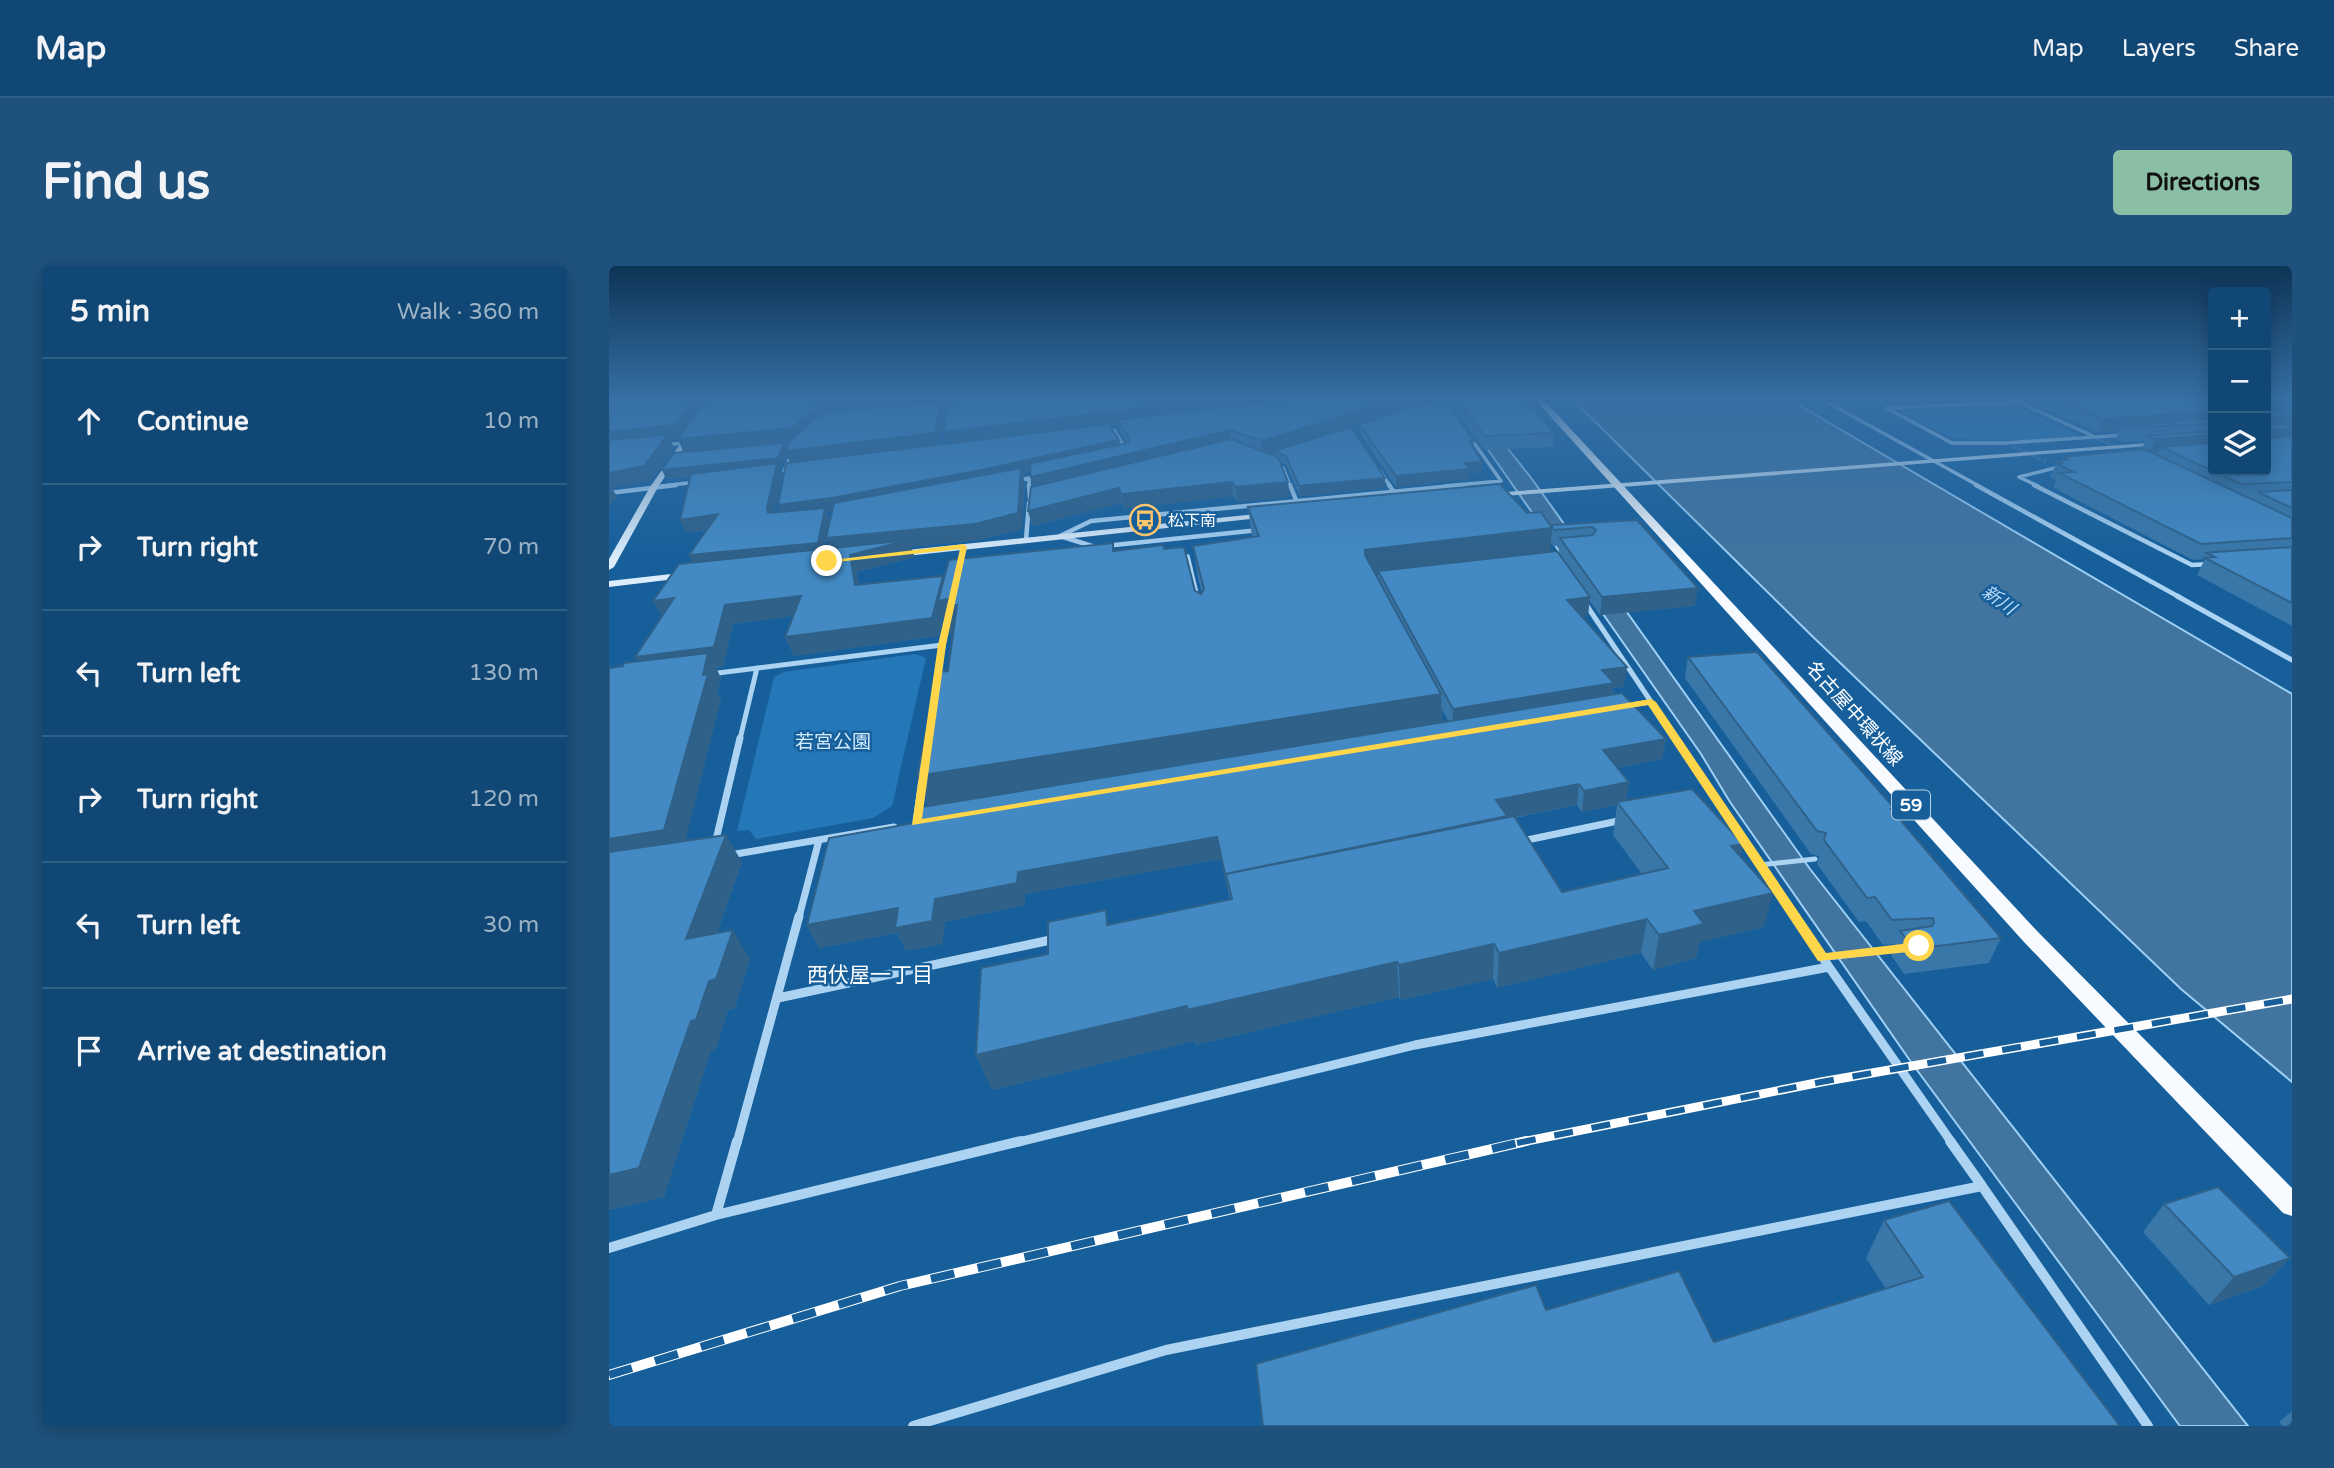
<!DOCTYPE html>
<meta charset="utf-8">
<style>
body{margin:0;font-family:"Varela Round","Noto Sans JP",sans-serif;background:#1e517c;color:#f1f3f6}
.controls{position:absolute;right:21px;top:21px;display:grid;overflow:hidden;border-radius:7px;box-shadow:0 4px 18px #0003}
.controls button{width:63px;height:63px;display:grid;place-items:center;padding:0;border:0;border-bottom:2px solid #305f86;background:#104774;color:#f1f3f6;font:35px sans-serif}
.stop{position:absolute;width:21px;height:21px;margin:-16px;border:5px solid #ffd54a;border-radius:50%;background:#fff}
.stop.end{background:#ffd54a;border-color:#fff;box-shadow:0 2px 7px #0008}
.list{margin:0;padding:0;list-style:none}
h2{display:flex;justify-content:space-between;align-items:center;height:91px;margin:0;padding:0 28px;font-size:30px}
h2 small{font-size:23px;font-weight:400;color:#9cb2c5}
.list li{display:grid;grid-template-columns:46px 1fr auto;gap:21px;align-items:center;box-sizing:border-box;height:126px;padding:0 28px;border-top:2px solid #305f86}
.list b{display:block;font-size:26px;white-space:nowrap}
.list em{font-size:23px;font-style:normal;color:#9cb2c5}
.icon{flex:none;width:38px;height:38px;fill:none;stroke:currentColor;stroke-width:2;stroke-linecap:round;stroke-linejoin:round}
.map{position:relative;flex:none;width:1683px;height:1160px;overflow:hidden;border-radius:7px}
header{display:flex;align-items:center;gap:42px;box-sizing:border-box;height:98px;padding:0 35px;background:#104774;border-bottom:2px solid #305f86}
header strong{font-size:33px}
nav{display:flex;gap:38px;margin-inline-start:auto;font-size:24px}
.intro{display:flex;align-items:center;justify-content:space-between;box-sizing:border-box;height:168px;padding:0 42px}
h1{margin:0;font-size:49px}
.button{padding:18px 32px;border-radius:7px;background:#8abfa5;color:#111;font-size:24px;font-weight:700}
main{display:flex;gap:42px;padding:0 42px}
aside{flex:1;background:#104774;border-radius:7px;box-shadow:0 4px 18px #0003}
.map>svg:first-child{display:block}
.green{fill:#2578b8}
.water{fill:#41749f;stroke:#9ed0f5;stroke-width:2}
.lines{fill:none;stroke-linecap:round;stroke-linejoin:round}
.street-tunnel{stroke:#3977aa;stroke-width:3.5;stroke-dasharray:3.5 2;stroke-linecap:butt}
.lane-far2{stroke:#acd3f2;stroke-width:3.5}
.lane-far1{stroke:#acd3f2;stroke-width:5}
.lane{stroke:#acd3f2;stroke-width:6}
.street-far5{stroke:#acd3f2;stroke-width:3.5}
.street-far4{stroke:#acd3f2;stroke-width:4.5}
.street-far3{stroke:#acd3f2;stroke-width:5}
.street-far2{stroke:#acd3f2;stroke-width:7}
.street-far1{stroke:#acd3f2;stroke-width:9}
.street{stroke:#acd3f2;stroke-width:10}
.secondary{fill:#dbedfc;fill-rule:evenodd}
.primary{fill:#f7fbff;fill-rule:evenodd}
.rail-far1-casing{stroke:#fff;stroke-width:9}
.rail-casing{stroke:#fff;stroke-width:10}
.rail-far1{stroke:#165f9b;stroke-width:6;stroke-dasharray:19;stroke-linecap:butt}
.rail{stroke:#165f9b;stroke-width:8;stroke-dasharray:24;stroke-linecap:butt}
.wall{fill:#3a77a9;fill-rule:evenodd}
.shaded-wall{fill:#2f6189;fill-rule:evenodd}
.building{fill:#438ac4;stroke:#2f6189;stroke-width:2}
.route{fill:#ffd54a}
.labels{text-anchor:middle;stroke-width:5;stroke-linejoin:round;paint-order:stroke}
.far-poi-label{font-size:16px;fill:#fff;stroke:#165f9b;text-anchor:start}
.far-water-label{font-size:18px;font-style:italic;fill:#b8ddf9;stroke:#165f9b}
.shield{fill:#165f9b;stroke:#b9cfe1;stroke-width:2}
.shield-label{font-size:18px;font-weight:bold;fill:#fff}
.street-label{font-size:19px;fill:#fff;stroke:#165f9b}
.park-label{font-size:19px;fill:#d3ebfd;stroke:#165f9b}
.neighbourhood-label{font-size:21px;fill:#fff;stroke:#165f9b}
</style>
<header>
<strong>Map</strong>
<nav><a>Map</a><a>Layers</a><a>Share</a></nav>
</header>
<div class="intro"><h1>Find us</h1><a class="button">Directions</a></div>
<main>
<aside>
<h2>5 min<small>Walk · 360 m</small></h2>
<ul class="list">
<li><svg class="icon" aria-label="ahead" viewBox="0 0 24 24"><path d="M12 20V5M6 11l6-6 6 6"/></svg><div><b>Continue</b></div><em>10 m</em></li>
<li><svg class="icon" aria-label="right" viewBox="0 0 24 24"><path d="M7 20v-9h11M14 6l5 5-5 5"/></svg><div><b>Turn right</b></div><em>70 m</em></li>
<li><svg class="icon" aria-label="left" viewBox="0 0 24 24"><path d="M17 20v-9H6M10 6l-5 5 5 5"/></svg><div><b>Turn left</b></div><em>130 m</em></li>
<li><svg class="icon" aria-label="right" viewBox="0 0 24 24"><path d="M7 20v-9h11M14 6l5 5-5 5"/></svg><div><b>Turn right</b></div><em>120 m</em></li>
<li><svg class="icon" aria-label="left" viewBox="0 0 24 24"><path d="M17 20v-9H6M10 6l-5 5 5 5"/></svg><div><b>Turn left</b></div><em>30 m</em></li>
<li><svg class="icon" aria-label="arrive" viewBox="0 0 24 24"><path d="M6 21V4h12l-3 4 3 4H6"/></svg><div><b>Arrive at destination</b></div></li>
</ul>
</aside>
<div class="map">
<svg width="1683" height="1160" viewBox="0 0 1683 1160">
<rect width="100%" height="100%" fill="#165f9b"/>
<path class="green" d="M1399,139l9,1 61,28 -4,3 -52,4 -63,-2 -10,-2 -48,-25z
M306,388l11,4 -34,148 -19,12 -117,21 -7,-9 -12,1 37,-154 10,-5z"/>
<path class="water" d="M858,131l65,82 278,390 438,557h-68l-269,-364 -181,-260 -29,-48 -247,-353z
M961,131h215l507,297v388l-111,-93 -370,-354z"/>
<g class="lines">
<path class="street-tunnel" d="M1487,172l37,17
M1404,180l34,16"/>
<path class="lane-far2" d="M573,290h6l10,42"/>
<path class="lane-far1" d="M1151,599l55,-6"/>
<path class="lane" d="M1214,692l77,-9"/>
<path class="street-far5" d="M1209,131l161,89
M1301,131l16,9
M1398,131l86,39
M1437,135l-160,7 66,35h54l119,-8
M505,164l13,21
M53,179l23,-2
M667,199l7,3 7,18
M175,205l9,-20
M771,205l10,15
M405,215l15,-3v8
M53,220l35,-4
M836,220l56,-5 -31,-44
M1429,220l-19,-9 44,-11"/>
<path class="street-far4" d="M420,219l1,13
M681,219l6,15
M780,219l4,6
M1367,219l205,113
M1425,219l158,80 19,-1
M0,227l67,-8
M451,270l35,11 164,-17
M451,270l31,-15 372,-36
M417,274l3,-37
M350,301l5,-20"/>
<path class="street-far3" d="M1568,330l115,64
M976,337l91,136
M101,408l232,-29
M326,428l13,-78
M1015,440l27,-4
M131,473l17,-71"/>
<path class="street-far2" d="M1066,472l121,179
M307,557l6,-44
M913,575l101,-21
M106,578l25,-106
M121,589l164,-28
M190,651l20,-77"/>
<path class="street-far1" d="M1220,701l123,176
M169,732l277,-59
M128,877l62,-227
M405,877l401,-98 414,-78 -34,-51"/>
<path class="street" d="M1341,875l32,45
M107,949l21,-74
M0,982l107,-33 305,-74
M304,1160l253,-76 816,-164 166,240"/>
<path class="secondary" d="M81,164l5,1 -37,56 -44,80 -5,3v-11l41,-72z
M1551,176l2,3 -670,52 -4,-2 4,-2z
M657,247l4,2 -1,2 -372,40 -4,-3 4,-3z
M80,306l3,1v4l-83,10v-6z"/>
<path class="primary" d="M924,131h8l497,535 254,256v28l-9,-3 -259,-271z"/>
<g class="rail-far1-casing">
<path id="rail-far1" d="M908,877l304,-61 471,-83"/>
</g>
<g class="rail-casing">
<path id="rail" d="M0,1109l291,-89 626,-145"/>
</g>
<use href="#rail-far1" class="rail-far1"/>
<use href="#rail" class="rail"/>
</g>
<path class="wall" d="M0,131h920l5,5v7l20,24 -1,14 -69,3 -36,-51 -5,-1 -24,8 55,35v8l8,13v10l-12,1v6l-74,8 -36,-54 -1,-9 -56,18 82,46 -85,8 -14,-31 -6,-3 10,35 -53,5 -3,-6 -110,13 -2,-6 -90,23 1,-39 -3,-16 -8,2 3,10 -3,46 -42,11 -69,7 4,10 -58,15 2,13 85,-5 171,-29 49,-2 31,42 6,3 1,-1 -4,-15 -5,-32 59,-9 -4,-30 279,6 24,14 86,-7 58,86 -95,9 -11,-15 -1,16 -6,1 42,70 -11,1v6l53,45 -4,20 -45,9 10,32 116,44 -3,12 24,71 -64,15 -4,16 -43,12 -12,-17 -144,35 -4,-9 -93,21 -1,-3 -204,48v-4l-203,49 -16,-35 72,-101 62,-30 120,-25 -9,-40 -196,35v11l-80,17 -3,22 -36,7 -9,-18 -78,15 -12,-23 113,-103 9,-16 -12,-30 31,-105 5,-37 -3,1 -7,-19 -4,20 -145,20 -9,-19 8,-21 -60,8 -10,43 -7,1 5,10 -4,15 4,6 -36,141 57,22 -25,71 33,26 -15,49 -7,2 -12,39 -5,1 -47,147 -55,13v-542l28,-6 25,-45 -9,-16 40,-39 14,-32 -21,3 4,-56 -24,2 18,-27 -6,-13 -8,1 4,8 -23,33 -39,7 5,9 -8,10zM336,154l2,24 -7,1 3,-23zM510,158l2,9 6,10 -7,1 -1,-4 -9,-14zM665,185l1,5 -7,-3zM178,188l3,9 -9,49h-7l8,-37 -4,-8h3zM217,245h6l-2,10zM217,273l4,9 -6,1zM942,277l2,3h6v7l-9,-2zM833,443l6,12 -6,1zM968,539l5,7 35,-7 -4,30 29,39 -80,18 -47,-74z
M1261,131h42l-1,5 -31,1z
M1309,131h86l-1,1 -76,4z
M1430,131h174v74l79,-74v229l-95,-51 8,-16 -12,1 -139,-72 2,-8 -6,-3 8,-17h5l1,-3 78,-8 3,-8 -23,1 -6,-3 3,-9 -21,2 -62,-27z
M1079,391l207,152 -1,4 107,125 -12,25 -85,11 -13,-19 4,-11 -12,1 -17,-24 -7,1 -42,-58 2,-8 -8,-2 -126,-176z
M1555,938l126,54 -27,28 -54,19 -66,-73z
M1275,954l236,206 -574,-116 168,32 172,-53 -20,-31z
M1683,1145v15h-10l-3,-4z"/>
<path class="shaded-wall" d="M87,131h329l-188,19 -2,-8 -38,34 -12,1 3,8 151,-42 4,-3 4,13 -4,3 -3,25 -149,18 -4,-11 -6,13h-3l4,8 -10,46 -5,-13 9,-41 -110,12 -4,-9 22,-17 -6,-14 -8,1 4,8 -23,33 -39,7 5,9 -8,10v-75z
M626,131h104l-221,23 1,4 -171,22 -4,-14z
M796,131l38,1 -181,57 -1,-14z
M1683,137v12l-26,3 6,-13z
M1604,145v12l-92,3 -2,4 -21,2 5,-13z
M1683,149v12l-26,3 6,-13z
M1683,162v12l-26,4 2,-10 3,-4z
M621,164l2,14 -198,48 -3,-15z
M1604,169v14l-52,-2 -2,6h-10l6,-14z
M510,174l2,10 -99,23 3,10 -3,46 -42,11 -69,7 4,10 -58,15 5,31 -29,-48 -7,-17 -3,18 -127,13 -7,-14 94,-39 -5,-11zM226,244l-5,11 -4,-10z
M873,196v10l-12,1v6l-74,8v-11l69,-13z
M776,212v10l-85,8 -1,-10z
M623,216l2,14 -110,13 -3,-15z
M679,216l2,15 -53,5 -2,-15z
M510,222l3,15 -90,23 -4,-15z
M109,248l6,13 -38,6 -6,-13z
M943,262l-2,31 -172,12v10l-11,6 -2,-37z
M334,310l5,18 9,11 -2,29 -5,1 -7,-19 -4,20 -145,20 -9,-19z
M1089,322l-3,18 -95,9 2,-18z
M192,330l8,18 -76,10 -10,43 -7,1 5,10 -4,15 4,6 -40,159 -72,12v-31l37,-163 -11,-19 90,-52z
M981,331l-2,19 -23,2 2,-18z
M65,332l-11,21 -10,-18z
M1018,401l-3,20 -11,1 -1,15 -159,27v-21l149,-39z
M832,428l1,37 -509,85 -16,-40z
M1057,473l-4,20 -62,12 3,-21z
M1020,516l-3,21 -9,-1v3l-35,7 2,-21z
M970,518l-2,21 -351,69 3,22 -4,-22 271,-74z
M117,569l16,27 -37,105 -19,-28z
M608,571l4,22 -196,35v11l-80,17 -3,22 -36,7 -9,-18 -78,15 -12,-23 128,-26 83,-27z
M1134,578l-8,33 -4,-31z
M1164,627l-9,34 -64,15 -4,16 -43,12 6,-35 35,-24z
M1038,653l-6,34 -144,35 2,-35z
M124,664l17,29 -15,49 -7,2 -12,39 -5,1 -47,147 -55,13v-35l82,-154z
M885,678l-1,35 -93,21 -1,-35z
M788,696l2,35 -204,48v-4l-203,49 -16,-35 211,-49z
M1681,992l-27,28 -54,19 25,-28z"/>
<path class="building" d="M0,131h87l-22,28 -65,7z
M99,131h120l-36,31 -114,11z
M231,131h57l-64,6z
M374,131h252l-291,35 3,-22 -4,-4 -4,3 -4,24 -149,18 4,-10 32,-28z
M697,131h99l-144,44 -31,-11 -199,47 -1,-11 3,-3 95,-20 1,-6 -11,-17z
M846,131h74l5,5 -6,1 26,30 -69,3z
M1442,131h162v14l-110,8z
M1657,131h26v6l-20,2 -4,6 5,2 19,-2v4l-20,2 -1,8 21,-1v4l-21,2 -3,4 5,4 19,-2v46l-51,2 -80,-37 52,-4v28h53z
M833,132l32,43h-5l13,21 -17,1 5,6 -74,7 -37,-52z
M1604,153v4l-85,5 -7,-2z
M500,158l10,16 -138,30 -150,28 -53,7 8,-42z
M742,161l34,51 -86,8 -13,-30 -12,-5z
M1604,165v4l-58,4 -8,-3z
M58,169l-23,31 -35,7v-33z
M622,173l47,18 10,25 -53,5 -3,-5 -111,12 -2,-6 -91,23 3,-24z
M175,177l-6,15 -116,12 12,-17z
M1535,183l148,69v20l-91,6 -142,-71 15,-1 -18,-9h6l-4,-3h10l-4,-3z
M168,197l-10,45 1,5 57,-5 -7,35 -129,12 29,-41 -38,6 11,-46z
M412,202l-3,45 -43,11 -149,14 8,-35z
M891,218l27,29 14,-1 11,16 -187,22v5l76,139 -524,82 22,-104 9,-1 9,-66 -11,1 2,-7 -10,2 11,-41 164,-17v8l50,-6 1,4 20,-2 11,44 6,3 3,-5 -11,-43 66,-10 -11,-29z
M1683,224v18l-34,-16z
M1028,254l61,68 -96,9 -42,-59 33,-3 3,-5 -4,-3 -38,3 -3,-5z
M300,274l-59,15 5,30 88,-9 -11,42 -147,19 16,-41 -76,9 -11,42 -79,10 39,-59 -21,3 26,-37z
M1683,281v56l-87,-45 10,-1 -8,-4 8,-1z
M948,285l33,46 -23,3 60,67 -25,3 12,13 -161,26 -75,-138z
M1148,386l138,157h-4l110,129 -87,11 -14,-18 32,-5 2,-3 -1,-5 -41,2 -17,-23 -8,1 -43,-58 2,-7 -9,-2 -129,-174z
M99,387l-5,22 5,-1 -44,156 -55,9v-171l14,-2 1,-3z
M1013,427l44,46 -63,11 26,32 -45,9 -5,-7 -83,16 11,16 -282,58 -8,-37 -199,35 -1,11 -82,16 -3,22 -37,7 3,-20 -91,17 22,-87 91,-16 2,-15z
M1083,523l51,55 -12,2 42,47 -79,18 10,13 -45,11 -12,-16 -148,34 -5,-9 -95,21 -2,-3 -210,48v-4l-211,49 5,-87 67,-14v-32l58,-12 1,15 125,-26 -6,-25 288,-58 48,76 106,-24 -51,-66z
M117,569l-40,104 47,-9 -17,49 -7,2 -13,39 -5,1 -52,147 -30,7v-323z
M1609,921l72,71 -56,19 -70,-73z
M1340,935l171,225h-857l-7,-62 280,-79 10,25 133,-39 35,71 209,-65 -39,-57z"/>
<linearGradient id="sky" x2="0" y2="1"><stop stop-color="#0c3455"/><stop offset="0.45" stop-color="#366fa4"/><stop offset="1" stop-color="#366fa4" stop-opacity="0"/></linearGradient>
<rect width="1683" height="293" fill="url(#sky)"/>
<path class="route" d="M355,278l3,3 -21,98 -24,174 729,-120 5,3 170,251 93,-11 7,4 -7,5 -101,10 -170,-256 -736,120 26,-180 22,-96 -133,14 -3,-2z"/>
<defs>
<g id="bus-ring" transform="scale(1.575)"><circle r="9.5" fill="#165f9b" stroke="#ffc56d" stroke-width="1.5"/><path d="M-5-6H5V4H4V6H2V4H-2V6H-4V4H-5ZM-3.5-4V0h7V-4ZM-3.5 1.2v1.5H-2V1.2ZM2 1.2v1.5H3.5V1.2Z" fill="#ffc56d"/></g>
</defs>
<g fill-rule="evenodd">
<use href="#bus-ring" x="536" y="254"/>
</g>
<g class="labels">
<g class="far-poi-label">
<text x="559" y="260">松下南</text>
</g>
<g class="far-water-label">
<text transform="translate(1390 334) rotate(35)" y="6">新川</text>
</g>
<rect class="shield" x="1283" y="524.5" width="38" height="29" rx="5"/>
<g class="shield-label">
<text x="1302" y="545">59</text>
</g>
<g class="street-label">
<text transform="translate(1246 447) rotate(48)" y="7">名古屋中環状線</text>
</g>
<g class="park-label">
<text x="224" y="482">若宮公園</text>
</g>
<g class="neighbourhood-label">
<text x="261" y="716">西伏屋一丁目</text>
</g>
</g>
</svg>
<div class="controls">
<button>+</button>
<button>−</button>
<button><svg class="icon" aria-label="layers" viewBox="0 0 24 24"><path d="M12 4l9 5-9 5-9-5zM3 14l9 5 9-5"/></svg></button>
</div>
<div class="stop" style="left:1310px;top:680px"></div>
<div class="stop end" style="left:218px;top:295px"></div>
</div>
</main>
